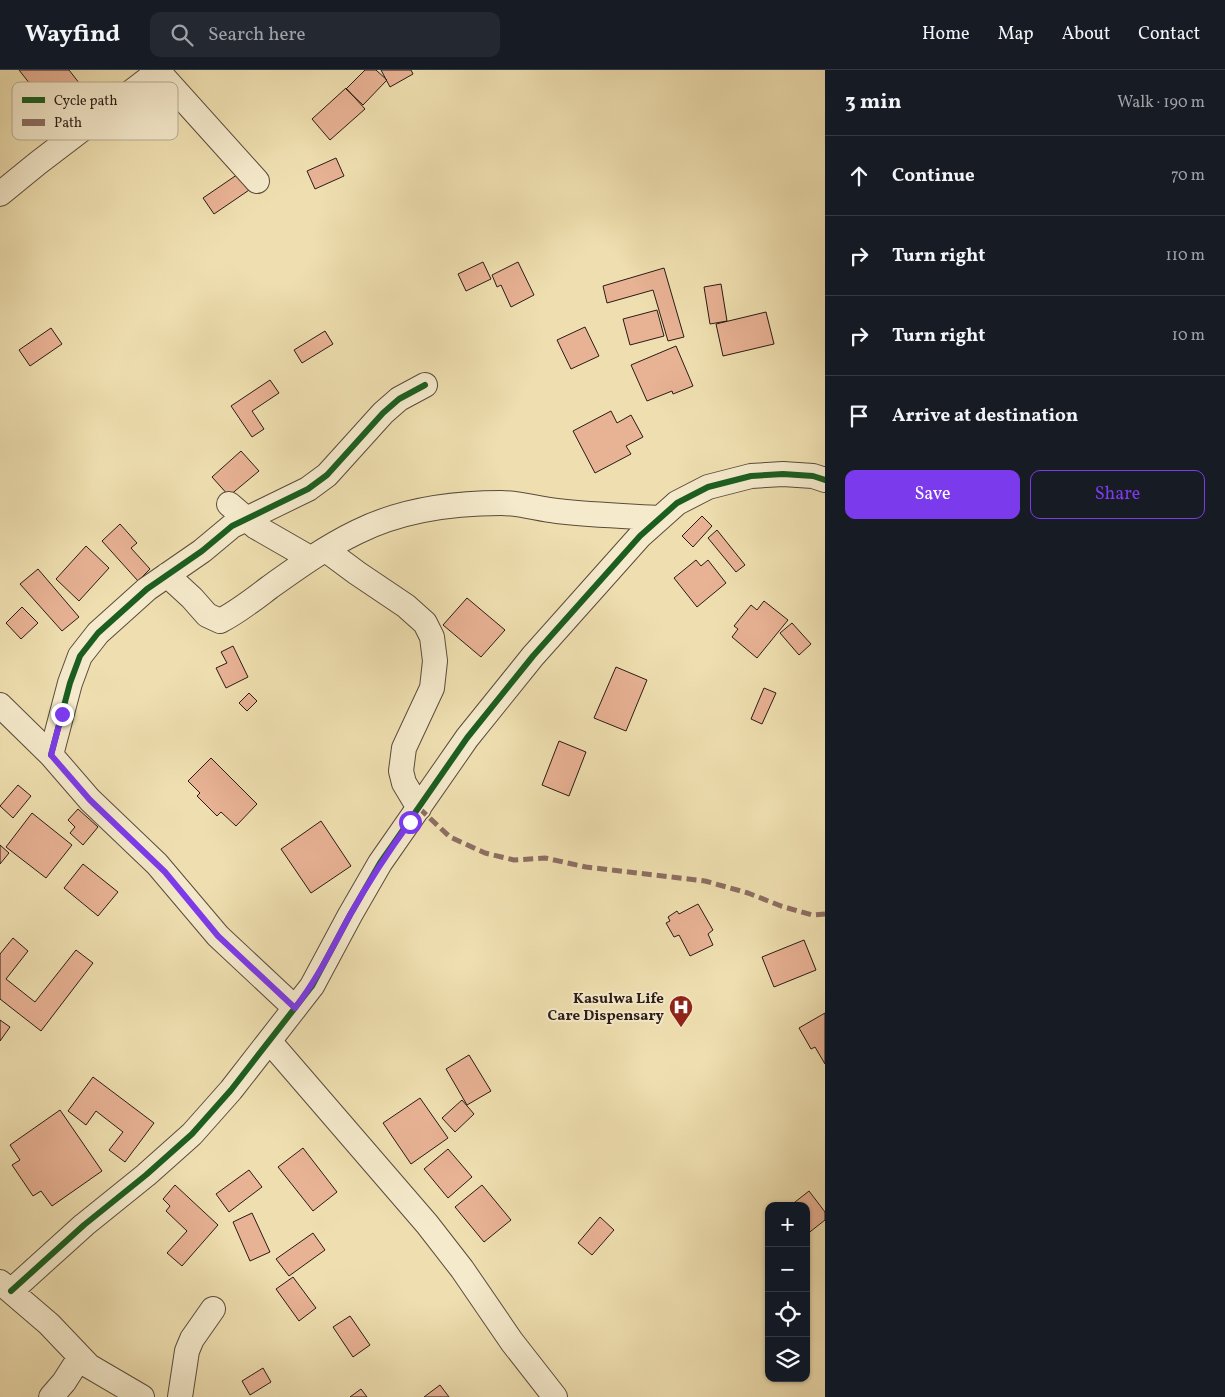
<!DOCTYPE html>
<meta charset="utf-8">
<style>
body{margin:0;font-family:Vollkorn,serif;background:#242831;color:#f1f3f6}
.controls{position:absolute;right:15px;bottom:15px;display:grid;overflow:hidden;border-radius:10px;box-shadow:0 1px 4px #0004}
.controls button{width:45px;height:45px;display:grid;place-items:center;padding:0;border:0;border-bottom:1px solid #363941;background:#171b24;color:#f1f3f6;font:25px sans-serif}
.stop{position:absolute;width:15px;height:15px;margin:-11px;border:4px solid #7c3aed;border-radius:50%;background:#fff}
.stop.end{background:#7c3aed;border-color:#fff;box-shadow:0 1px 5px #0008}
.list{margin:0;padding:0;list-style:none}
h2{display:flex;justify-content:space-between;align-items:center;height:65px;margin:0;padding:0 20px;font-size:21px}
h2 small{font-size:16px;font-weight:400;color:#9ea1a6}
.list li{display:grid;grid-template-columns:32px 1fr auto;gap:15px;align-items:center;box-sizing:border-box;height:80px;padding:0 20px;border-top:1px solid #363941}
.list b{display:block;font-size:19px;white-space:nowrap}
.list em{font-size:16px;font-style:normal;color:#9ea1a6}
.actions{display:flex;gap:10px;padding:15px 20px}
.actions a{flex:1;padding:11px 0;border:1px solid #7c3aed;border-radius:10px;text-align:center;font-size:18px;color:#7c3aed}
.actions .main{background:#7c3aed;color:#fff}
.icon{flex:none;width:28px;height:28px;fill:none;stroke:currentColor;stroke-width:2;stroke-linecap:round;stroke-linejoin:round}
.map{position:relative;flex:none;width:825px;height:1327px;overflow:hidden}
header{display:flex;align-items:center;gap:30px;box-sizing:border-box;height:70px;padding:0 25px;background:#171b24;border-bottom:1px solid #363941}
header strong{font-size:24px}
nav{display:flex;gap:28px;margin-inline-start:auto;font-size:18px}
.search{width:350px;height:45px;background:#242831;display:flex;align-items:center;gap:12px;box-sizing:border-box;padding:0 18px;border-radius:10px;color:#9ea1a6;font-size:19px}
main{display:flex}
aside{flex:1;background:#171b24}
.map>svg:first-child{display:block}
.building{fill:#e8b294;stroke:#291b16}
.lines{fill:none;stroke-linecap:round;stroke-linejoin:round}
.minor-casing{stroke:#5a4c3c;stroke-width:26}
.minor{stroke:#f5eacc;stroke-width:24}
.quiet{stroke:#8d6e63;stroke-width:5;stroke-dasharray:10 5;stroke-linecap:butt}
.cycleway-casing{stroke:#f5eacc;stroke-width:9}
.cycleway{stroke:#1b5e20;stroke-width:6}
.route{stroke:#7c3aed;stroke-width:6}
.labels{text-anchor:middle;stroke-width:4;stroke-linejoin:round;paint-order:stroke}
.poi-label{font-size:15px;font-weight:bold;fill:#291b16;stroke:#f5eacc;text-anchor:end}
.key{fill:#f5eacc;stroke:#b8ac95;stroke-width:1}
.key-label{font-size:14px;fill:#291b16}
</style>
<header>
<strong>Wayfind</strong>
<div class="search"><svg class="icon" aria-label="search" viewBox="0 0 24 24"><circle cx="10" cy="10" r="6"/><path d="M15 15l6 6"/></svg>Search here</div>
<nav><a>Home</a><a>Map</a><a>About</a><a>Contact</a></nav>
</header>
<main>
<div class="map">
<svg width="825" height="1327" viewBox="0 0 825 1327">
<rect width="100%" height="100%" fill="#efdfb0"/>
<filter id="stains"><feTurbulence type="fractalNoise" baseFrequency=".004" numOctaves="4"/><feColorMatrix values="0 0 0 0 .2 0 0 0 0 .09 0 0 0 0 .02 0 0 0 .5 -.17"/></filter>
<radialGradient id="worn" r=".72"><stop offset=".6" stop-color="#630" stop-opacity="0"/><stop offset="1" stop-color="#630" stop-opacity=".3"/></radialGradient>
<path class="building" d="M19,0h50l14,18 -31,24z
M365,0h11l11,10 -24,25 -17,-16z
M381,0h30l2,4 -23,13z
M346,18l19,21 -35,31 -18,-21z
M336,88l8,18 -29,13 -8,-18z
M244,100l11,16 -41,28 -11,-16z
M483,192l8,17 -25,12 -8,-17z
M518,192l16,33 -23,12 -10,-22 -4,2 -5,-12z
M664,198l20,69 -16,4 -15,-51 -46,13 -4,-17z
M721,214l6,37 -17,3 -6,-37z
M657,240l7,26 -34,9 -7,-26z
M766,242l8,32 -51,12 -7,-32z
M585,257l14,29 -28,13 -14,-29z
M51,258l11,16 -32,22 -11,-16z
M325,261l8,13 -31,19 -8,-13z
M676,276l17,40 -20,8 -1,-3 -25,10 -16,-36z
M270,310l9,13 -27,18 12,18 -12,8 -21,-31z
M611,341l6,12 14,-8 12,22 -17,9 5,8 -36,19 -22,-42z
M241,381l18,20 -30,25 -17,-19z
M702,446l10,10 -19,21 -11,-11z
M120,454l17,19 -6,5 19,21 -12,12 -36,-40z
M717,460l28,35 -9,7 -28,-34z
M86,476l23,22 -30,33 -23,-22z
M696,490l5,6 7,-6 18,23 -29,24 -23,-29z
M38,499l41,48 -17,14 -42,-47z
M467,528l38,32 -24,27 -38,-32z
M764,531l24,19 -31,38 -25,-21 6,-8 -4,-3 17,-21 6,5z
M22,537l16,16 -17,16 -15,-16z
M792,553l19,21 -12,11 -19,-22z
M233,576l15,31 -22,11 -10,-20 11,-5 -6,-11z
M616,597l31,13 -21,51 -32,-13z
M764,618l12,5 -14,31 -11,-5z
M249,623l8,8 -10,10 -8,-8z
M559,671l27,11 -17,44 -27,-11z
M211,688l46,46 -21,22 -15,-14 -4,4 -20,-20 3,-3 -12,-12z
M18,715l13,11 -18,22 -13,-12z
M78,739l20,18 -15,18 -13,-12 5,-6 -7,-7z
M32,743l40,32 -26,33 -40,-31z
M321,751l30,45 -40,27 -30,-44z
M0,775l9,8 -9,11z
M83,794l35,28 -20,24 -34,-28z
M698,834l15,26 -5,4 5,11 -23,11 -11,-21 -5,2 -8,-14 4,-2 -2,-4 9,-6 2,3z
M13,868l15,13 -22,28 29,23 41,-52 17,13 -52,68 -41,-32v-45z
M804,870l12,30 -42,17 -12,-30z
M825,943v51l-10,-17 -4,2 -12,-21z
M0,950l10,7 -10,14z
M469,985l22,36 -24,14 -21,-36z
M93,1007l61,46 -29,39 -16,-12 14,-18 -27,-21 -10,14 -18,-14z
M420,1028l28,40 -37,26 -28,-41z
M462,1030l12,14 -19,18 -13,-14z
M60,1040l42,61 -50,35 -11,-15 -8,5 -21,-31 8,-5 -10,-15z
M303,1078l34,44 -24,19 -35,-44z
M448,1079l24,28 -24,21 -24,-29z
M249,1100l13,17 -33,25 -13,-18z
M175,1115l43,40 -36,41 -15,-13 20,-22 -21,-20 4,-5 -7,-7z
M482,1115l29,35 -27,22 -29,-35z
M809,1121l16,21v8l-19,15v-29h-16z
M252,1143l18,39 -20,9 -17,-39z
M600,1147l14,13 -22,25 -14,-12z
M313,1163l12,17 -36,26 -13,-17z
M293,1207l23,31 -17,13 -23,-32z
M350,1246l20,29 -17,12 -20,-30z
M263,1298l8,14 -21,13 -8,-14z
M440,1315l9,12h-25z
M361,1319l6,8h-17z"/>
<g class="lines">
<g class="minor-casing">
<path id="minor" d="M158,1l99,110
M0,124l38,-31 122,-93
M229,434l27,23 54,31
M326,480l31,23 49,33 19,17 7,14 3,24 -3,27 -28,60 -3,23 3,12 15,25
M167,505l25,23 15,17 13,6c18,-9 34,-22 50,-34 28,-20 56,-40 87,-55 44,-22 95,-29 144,-29 19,0 37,6 56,8 34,4 68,5 103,7
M0,635l51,50 39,45 67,64 61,72 77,72
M51,685l19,-72 10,-27 18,-23 49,-44 55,-38 30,-25 76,-37 19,-14 56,-62 16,-14 26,-14
M270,972l157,182 35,45 50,73 43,55
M0,1212l49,42 40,42 53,31
M11,1221l73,-66 62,-50 46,-41 39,-44 81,-104 38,-71 30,-52 87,-125 66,-82 107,-120 37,-33 31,-16 43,-11 32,-2 30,2 12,4
M51,1327l13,-15 16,-25
M180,1327l7,-46 5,-12 21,-30"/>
</g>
<use href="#minor" class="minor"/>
<path class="quiet" d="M419,738l31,29 35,16 29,7 31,-2 41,9 119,14 43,12 33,13 31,9 13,-1"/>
<g class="cycleway-casing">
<path id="cycleway" d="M51,685l19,-72 10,-27 18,-23 49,-44 55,-38 30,-25 76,-37 19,-14 56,-62 16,-14 26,-14
M11,1221l73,-66 62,-50 46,-41 39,-44 81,-104 38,-71 30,-52 87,-125 66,-82 107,-120 37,-33 31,-16 43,-11 32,-2 30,2 12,4"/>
</g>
<use href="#cycleway" class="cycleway"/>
</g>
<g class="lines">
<path class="route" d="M62,644l-11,41 39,45 75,72 53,64 77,72c23,-30 37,-60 55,-93 18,-32 38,-63 60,-93"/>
</g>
<defs>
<g id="hospital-pin" transform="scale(1.25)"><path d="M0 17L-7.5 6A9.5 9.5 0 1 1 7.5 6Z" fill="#8f2418" stroke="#f5eacc"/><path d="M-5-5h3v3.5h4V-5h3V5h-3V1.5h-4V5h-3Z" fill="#fff"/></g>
</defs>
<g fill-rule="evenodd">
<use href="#hospital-pin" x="681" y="937"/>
</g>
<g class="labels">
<g class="poi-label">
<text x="664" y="933">Kasulwa Life<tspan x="664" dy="17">Care Dispensary</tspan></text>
</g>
</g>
<rect x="12" y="12" width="166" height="58" rx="8" class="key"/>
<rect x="22" y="27" width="23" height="6" fill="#1b5e20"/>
<rect x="22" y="49" width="23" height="7" fill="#8d6e63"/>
<g class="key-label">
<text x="54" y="35">Cycle path</text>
<text x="54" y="57">Path</text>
</g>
<rect width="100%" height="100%" filter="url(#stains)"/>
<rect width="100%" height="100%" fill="url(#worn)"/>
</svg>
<div class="controls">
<button>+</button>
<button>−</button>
<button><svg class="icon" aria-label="locate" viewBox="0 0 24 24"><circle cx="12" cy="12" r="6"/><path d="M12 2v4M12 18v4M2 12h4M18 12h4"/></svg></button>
<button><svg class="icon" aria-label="layers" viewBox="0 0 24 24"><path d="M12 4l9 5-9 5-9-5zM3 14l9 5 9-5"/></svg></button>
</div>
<div class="stop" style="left:410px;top:752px"></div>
<div class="stop end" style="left:62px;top:644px"></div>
</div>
<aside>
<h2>3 min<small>Walk · 190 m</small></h2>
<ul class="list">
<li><svg class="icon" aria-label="ahead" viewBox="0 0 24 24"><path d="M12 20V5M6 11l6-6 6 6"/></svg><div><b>Continue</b></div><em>70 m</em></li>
<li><svg class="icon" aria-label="right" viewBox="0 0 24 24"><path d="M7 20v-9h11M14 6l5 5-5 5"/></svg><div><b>Turn right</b></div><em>110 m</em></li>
<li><svg class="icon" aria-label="right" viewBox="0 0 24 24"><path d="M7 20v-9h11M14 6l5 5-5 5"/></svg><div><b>Turn right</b></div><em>10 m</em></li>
<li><svg class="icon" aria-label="arrive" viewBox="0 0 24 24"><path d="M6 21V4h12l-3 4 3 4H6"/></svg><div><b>Arrive at destination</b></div></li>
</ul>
<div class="actions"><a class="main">Save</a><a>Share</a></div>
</aside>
</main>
